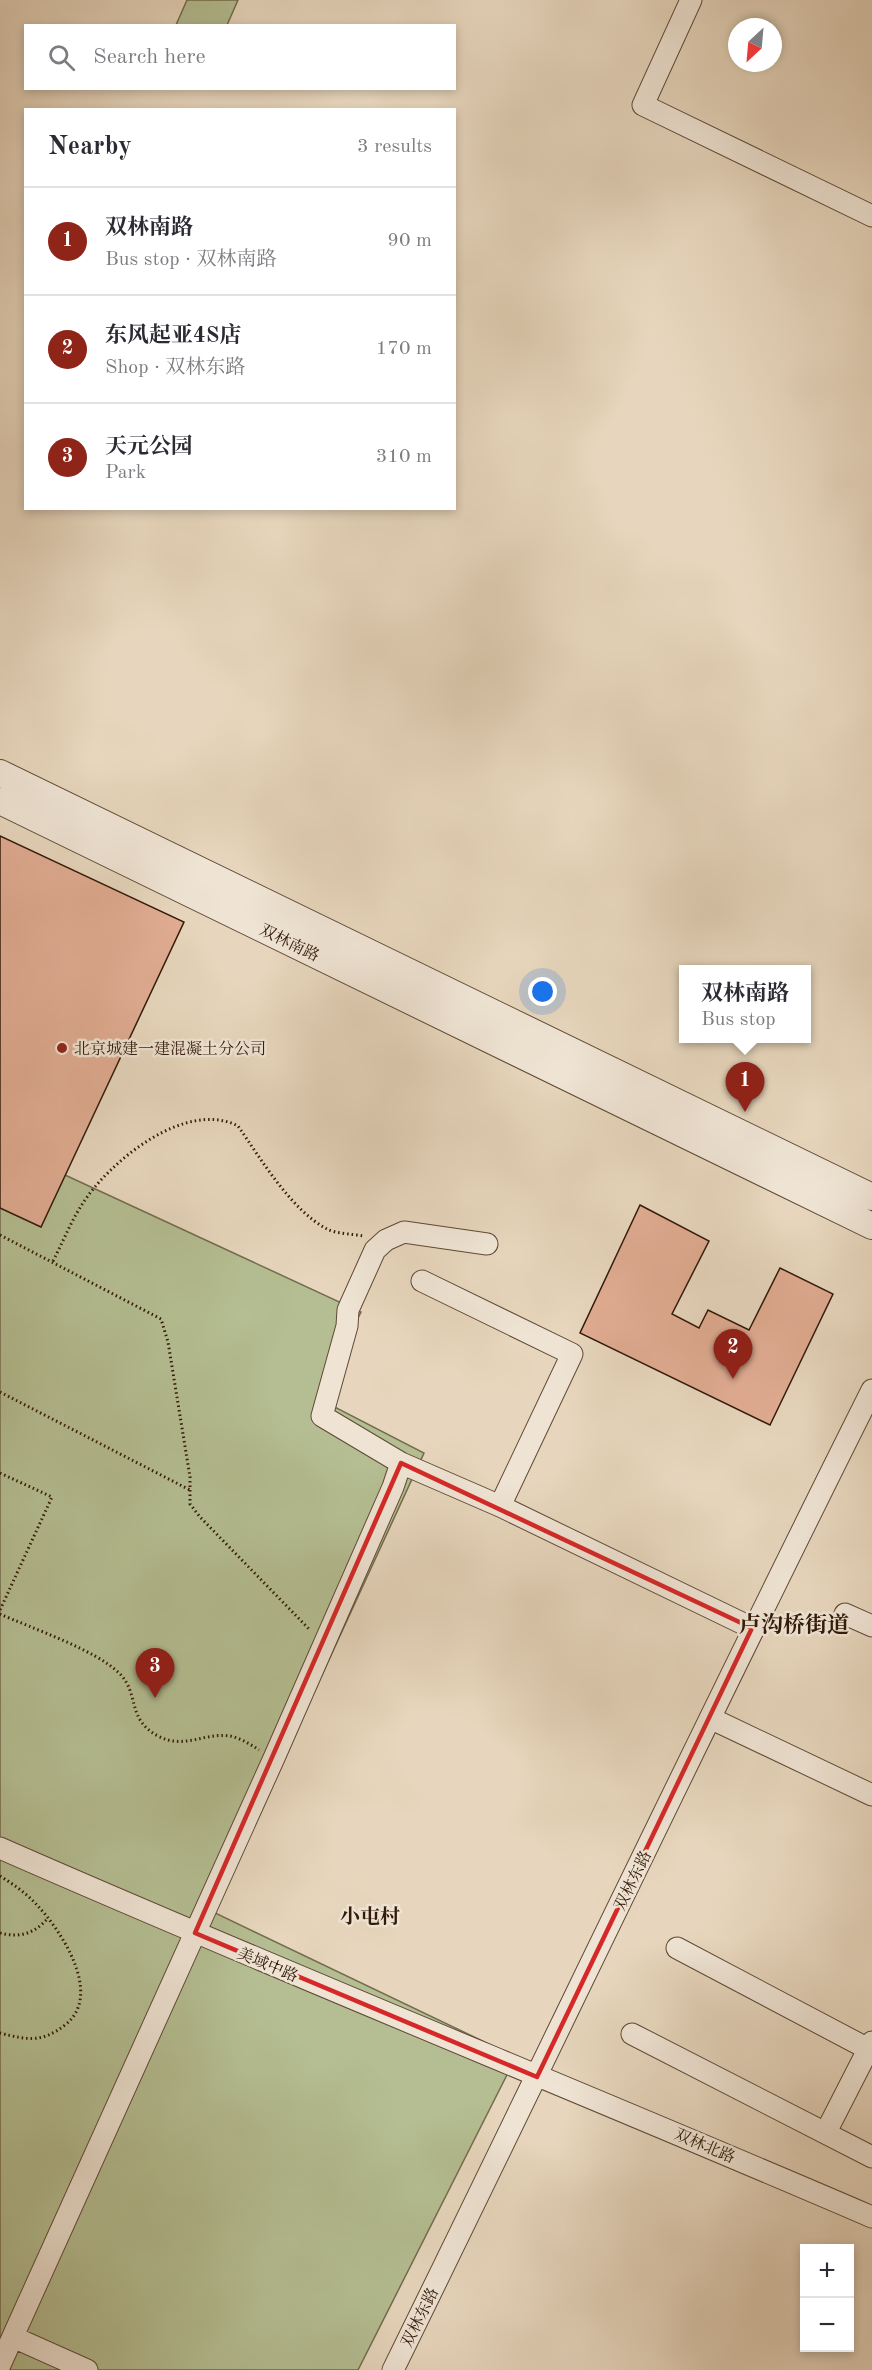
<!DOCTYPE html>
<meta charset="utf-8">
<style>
body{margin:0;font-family:"Old Standard TT","Noto Serif SC",serif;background:#f2f2f3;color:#2b2b33}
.controls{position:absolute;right:18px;bottom:18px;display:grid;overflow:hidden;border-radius:0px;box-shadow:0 3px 9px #0003}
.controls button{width:54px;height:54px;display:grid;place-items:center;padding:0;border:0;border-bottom:2px solid #e1e1e2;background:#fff;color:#2b2b33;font:30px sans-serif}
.compass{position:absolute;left:728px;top:18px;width:54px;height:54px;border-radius:50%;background:#fff;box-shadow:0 3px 9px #0003;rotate:206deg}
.you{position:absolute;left:543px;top:992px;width:21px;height:21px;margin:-15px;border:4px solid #fff;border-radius:50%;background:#1a73e8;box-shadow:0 0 0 9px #1a73e833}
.badge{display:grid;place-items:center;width:39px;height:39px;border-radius:50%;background:#8f2418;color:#fff;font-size:20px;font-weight:700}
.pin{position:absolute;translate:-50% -50px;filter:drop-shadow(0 2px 3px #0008)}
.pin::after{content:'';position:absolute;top:32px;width:21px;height:18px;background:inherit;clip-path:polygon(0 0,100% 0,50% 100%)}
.popup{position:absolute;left:679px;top:965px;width:132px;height:78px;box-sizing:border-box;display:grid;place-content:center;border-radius:0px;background:#fff;filter:drop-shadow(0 2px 4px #0005);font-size:20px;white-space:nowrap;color:#7c7c81}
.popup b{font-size:22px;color:#2b2b33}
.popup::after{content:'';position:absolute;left:50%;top:100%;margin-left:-12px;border:12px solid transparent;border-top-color:#fff}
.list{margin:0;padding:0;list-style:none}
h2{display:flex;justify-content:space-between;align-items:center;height:78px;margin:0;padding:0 24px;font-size:26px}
h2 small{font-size:20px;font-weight:400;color:#7c7c81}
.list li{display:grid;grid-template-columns:39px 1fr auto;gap:18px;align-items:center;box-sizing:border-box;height:108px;padding:0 24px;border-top:2px solid #e1e1e2}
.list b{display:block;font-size:22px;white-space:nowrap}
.list p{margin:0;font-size:20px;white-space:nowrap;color:#7c7c81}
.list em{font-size:20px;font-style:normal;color:#7c7c81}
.icon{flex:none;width:33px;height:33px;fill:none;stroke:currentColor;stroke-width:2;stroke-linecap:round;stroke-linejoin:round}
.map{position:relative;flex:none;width:872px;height:2370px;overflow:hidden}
.search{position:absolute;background:#fff;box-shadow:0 3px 9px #0003;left:24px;top:24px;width:432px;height:66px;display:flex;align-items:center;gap:15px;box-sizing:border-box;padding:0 21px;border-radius:0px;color:#7c7c81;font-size:22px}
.panel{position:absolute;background:#fff;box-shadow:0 3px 9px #0003;left:24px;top:108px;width:432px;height:402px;border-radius:0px}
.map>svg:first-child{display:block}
.green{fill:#b4be92;stroke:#736c4e;stroke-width:1.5}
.building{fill:#e1ac93;stroke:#321a09;stroke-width:1.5}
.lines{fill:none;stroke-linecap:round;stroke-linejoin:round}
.minor-casing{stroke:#5f4936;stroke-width:23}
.tertiary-casing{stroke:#5f4936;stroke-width:28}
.path{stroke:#321a09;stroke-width:3;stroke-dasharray:1.5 3;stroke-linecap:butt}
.minor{stroke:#efe4d4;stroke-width:21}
.tertiary{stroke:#efe4d4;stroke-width:26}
.marked{fill:none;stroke:#d62828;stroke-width:4.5;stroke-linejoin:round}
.poi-dot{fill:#8f2418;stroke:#efe4d4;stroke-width:2}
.labels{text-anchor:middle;stroke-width:5;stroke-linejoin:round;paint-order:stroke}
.street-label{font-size:16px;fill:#321a09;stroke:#efe4d4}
.poi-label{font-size:16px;fill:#321a09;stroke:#efe4d4;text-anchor:start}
.quarter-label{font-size:20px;font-weight:bold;fill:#321a09;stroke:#efe4d4}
.district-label{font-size:22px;font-weight:bold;fill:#321a09;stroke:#efe4d4}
</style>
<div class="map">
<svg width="872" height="2370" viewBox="0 0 872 2370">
<rect width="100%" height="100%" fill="#e7d6bd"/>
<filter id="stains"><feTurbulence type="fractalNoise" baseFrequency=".00333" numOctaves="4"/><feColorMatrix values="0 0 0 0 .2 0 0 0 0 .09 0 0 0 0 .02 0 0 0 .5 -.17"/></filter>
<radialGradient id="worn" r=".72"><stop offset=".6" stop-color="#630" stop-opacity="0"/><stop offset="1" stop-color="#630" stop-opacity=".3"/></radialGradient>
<path class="green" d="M187,0h51l-11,25h-51z
M65,1175l296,137 -44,86 107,55 -211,459 303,145 -158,313h-358v-1162l41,19z"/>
<path class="building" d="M0,836l184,86 -143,305 -41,-19z
M640,1205l69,36 -37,73 27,14 9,-18 41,20 31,-62 53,26 -63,131 -190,-92z"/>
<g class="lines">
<g class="minor-casing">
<path id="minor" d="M691,0l-48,105 229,111
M487,1244l-83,-12 -18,8 -11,10 -27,60 -1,16 -25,90 79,47 99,43 252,122
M422,1281l150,73 -72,152
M845,1614l27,12
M710,1718l162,77
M0,1848c289,127 582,244 872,369
M677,1948l195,103
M632,2034l240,123
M826,2132l46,-90
M13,2337l74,33
M0,2365l274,-607 119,-271 8,-24
M393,2370c160,-326 316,-655 479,-980"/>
</g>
<g class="tertiary-casing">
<path id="tertiary" d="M0,773l872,424
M0,801l872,425"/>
</g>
<path class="path" d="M0,1235l161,84 7,23 22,135v27l10,13 110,113
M53,1261c10,-19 18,-40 30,-58 27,-42 103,-104 155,-77 23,33 53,84 89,103 10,5 26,5 37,7
M0,1392l190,98
M0,1473l52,24 -52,113
M0,1614c31,14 96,36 119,59 21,20 7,46 39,63 26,14 47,-4 72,0 10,2 20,8 29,14
M0,1876c13,8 26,17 36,28 25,26 68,91 29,121 -23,18 -38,15 -65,8
M0,1933c20,5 34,1 48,-15"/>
<use href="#minor" class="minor"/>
<use href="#tertiary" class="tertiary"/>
</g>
<path class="marked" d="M401,1463l351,165 -215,449 -342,-144z"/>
<circle class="poi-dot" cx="62" cy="1048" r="6"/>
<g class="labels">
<g class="street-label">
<text transform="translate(290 942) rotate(26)" y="6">双林南路</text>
<text transform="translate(632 1880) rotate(-64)" y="6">双林东路</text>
<text transform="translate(268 1964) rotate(23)" y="6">美域中路</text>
<text transform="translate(705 2145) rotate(23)" y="6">双林北路</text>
<text transform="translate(419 2317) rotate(-64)" y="6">双林东路</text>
</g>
<g class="poi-label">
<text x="74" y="1054">北京城建一建混凝土分公司</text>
</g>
<g class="quarter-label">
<text x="370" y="1923">小屯村</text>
</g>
<g class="district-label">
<text x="794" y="1632">卢沟桥街道</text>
</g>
</g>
<rect width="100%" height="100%" filter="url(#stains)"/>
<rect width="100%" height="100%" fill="url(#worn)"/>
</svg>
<div class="controls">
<button>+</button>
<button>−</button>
</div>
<svg class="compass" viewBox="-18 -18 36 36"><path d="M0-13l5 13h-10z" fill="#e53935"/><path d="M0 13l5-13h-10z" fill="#7c7c81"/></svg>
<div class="you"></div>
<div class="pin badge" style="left:745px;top:1112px">1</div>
<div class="popup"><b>双林南路</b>Bus stop</div>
<div class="pin badge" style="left:733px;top:1379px">2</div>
<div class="pin badge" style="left:155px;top:1698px">3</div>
<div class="search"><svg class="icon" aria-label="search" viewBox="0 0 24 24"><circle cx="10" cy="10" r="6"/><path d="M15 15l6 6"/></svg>Search here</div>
<section class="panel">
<h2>Nearby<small>3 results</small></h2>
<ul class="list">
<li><span class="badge">1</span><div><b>双林南路</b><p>Bus stop · 双林南路</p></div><em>90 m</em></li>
<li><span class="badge">2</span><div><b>东风起亚4S店</b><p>Shop · 双林东路</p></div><em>170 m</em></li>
<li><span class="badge">3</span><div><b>天元公园</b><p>Park</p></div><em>310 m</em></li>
</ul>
</section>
</div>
